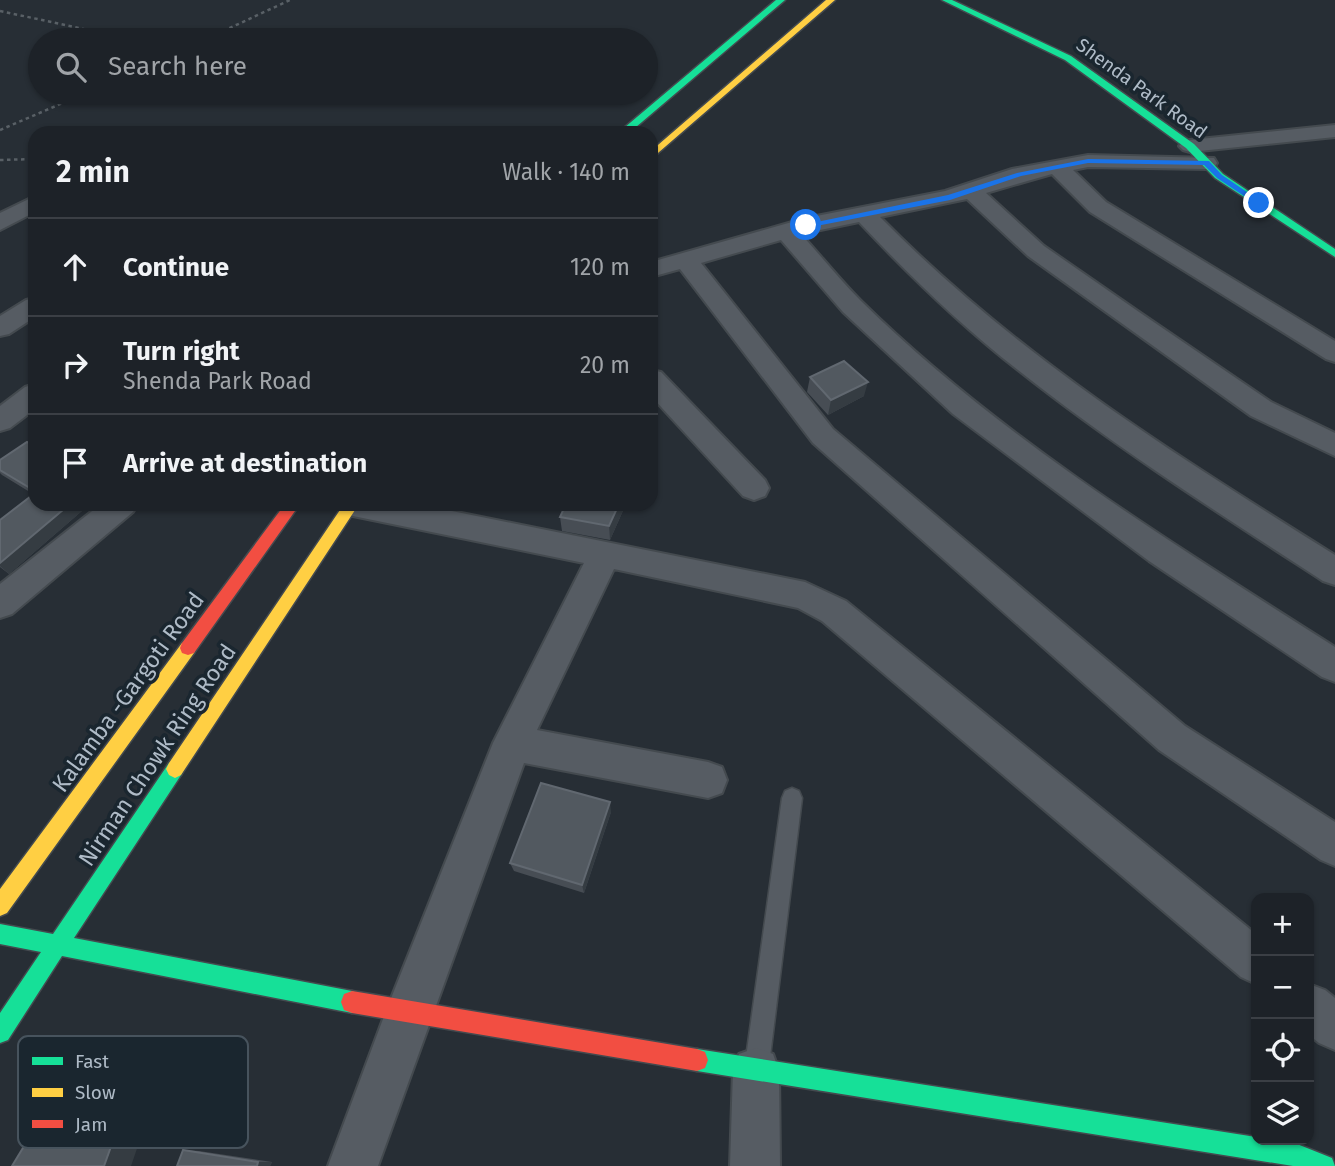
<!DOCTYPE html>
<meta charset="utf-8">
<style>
body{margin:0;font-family:"Fira Sans",sans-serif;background:#252a30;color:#f1f3f6}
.controls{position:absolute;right:21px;bottom:21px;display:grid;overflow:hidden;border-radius:14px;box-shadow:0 2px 5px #0004}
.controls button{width:63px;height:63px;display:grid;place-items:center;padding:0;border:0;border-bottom:2px solid #3b3f45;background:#1d2228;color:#f1f3f6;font:35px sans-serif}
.stop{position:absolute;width:21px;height:21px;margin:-16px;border:5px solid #1a73e8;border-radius:50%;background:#fff}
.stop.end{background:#1a73e8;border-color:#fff;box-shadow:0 2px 7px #0008}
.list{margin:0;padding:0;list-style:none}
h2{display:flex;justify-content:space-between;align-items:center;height:91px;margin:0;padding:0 28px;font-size:30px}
h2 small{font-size:23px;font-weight:400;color:#a0a4a8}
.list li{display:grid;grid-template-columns:46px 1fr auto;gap:21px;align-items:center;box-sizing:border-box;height:98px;padding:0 28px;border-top:2px solid #3b3f45}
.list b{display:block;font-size:26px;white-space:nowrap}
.list p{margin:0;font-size:23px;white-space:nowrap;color:#a0a4a8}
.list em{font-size:23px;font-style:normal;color:#a0a4a8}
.icon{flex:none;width:38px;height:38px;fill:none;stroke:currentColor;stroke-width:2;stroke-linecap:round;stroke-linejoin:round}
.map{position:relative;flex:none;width:1335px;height:1166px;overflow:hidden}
.search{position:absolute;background:#1d2228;box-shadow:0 2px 5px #0004;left:28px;top:28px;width:630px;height:77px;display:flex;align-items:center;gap:18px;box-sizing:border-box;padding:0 24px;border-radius:38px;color:#a0a4a8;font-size:26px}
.panel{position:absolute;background:#1d2228;box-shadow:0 2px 5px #0004;left:28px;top:126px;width:630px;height:385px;border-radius:21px}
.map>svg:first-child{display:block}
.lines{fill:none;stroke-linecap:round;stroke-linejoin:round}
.lane-casing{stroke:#444a4f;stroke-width:3}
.street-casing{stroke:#444a4f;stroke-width:4}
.fast-casing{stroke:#444a4f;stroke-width:3}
.slow-casing{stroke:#444a4f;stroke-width:3}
.jam-casing{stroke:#444a4f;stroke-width:3}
.path{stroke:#596066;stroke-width:2.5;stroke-dasharray:3.5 3.5;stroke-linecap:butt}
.lane{fill:#565c63;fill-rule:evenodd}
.street{fill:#565c63;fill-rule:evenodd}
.fast{fill:#16e098;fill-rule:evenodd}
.slow{fill:#ffcf43;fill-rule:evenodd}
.jam{fill:#f24e42;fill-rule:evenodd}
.wall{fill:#474d54}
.shaded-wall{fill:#353c42}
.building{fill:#525960;stroke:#616870;stroke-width:2}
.route{fill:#1a73e8}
.labels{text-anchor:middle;stroke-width:7;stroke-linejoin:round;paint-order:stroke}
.far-street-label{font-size:19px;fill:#afbbc7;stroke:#1a262f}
.street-label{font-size:23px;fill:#afbbc7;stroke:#1a262f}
.key{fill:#1a262f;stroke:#47535d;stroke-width:2}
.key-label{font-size:19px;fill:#afbbc7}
</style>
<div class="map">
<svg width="1335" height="1166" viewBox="0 0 1335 1166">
<rect width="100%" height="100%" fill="#272e35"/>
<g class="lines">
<g class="lane-casing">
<path id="lane" d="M792,788l7,3 3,7 -33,267 -3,9 -9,3 -9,-3 -3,-9 37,-267 3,-7z"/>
</g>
<g class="street-casing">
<path id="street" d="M1335,125v12l-145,15 -7,-2 -4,-4 4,-4 7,-2z
M1088,155l126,3 3,5 -3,5 -8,1 -118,-2 -15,3 33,32 229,139v21l-9,-3 -236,-147 -38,-38 -66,19 58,53 95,66 132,90 64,31v23l-84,-40 -223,-160 -61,-57 -87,18c137,139 292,236 455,338v30l-12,-4c-103,-67 -208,-134 -305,-211 -58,-45 -110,-96 -159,-148l-58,12c20,22 39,46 60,67 137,135 312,243 474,346v35l-13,-5 -173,-116 -196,-147 -110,-102 -62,-72 -80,23 132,166 352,297 150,96v44l-14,-6 -162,-110 -346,-307 -133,-174 -29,8v-15l155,-44 139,-27 67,-22z
M35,196v16l-35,18v-17z
M35,298v19l-26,17 -9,2v-20l26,-16z
M651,370l10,2 104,108 4,8 -4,8 -11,4 -11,-4 -92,-100z
M35,384v25l-25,19 -10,3v-25l25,-19z
M101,504h37l-5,8 -121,102 -12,4v-34z
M337,504h80l388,78 41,19 410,333v50l-15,-7 -419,-356 -24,-13 -184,-39 -77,161 171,32 14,5 5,13 -5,13 -14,5 -184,-35 -146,403h-50l58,-155 107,-268 91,-180 -231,-47 -11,-4z
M1309,984l16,6 10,8v52l-16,-7 -10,-8z
M756,1048l17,6 6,17 1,95h-50l3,-95 6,-17z"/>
</g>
<g class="fast-casing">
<path id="fast" d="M776,0h9l-156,133h-11z
M942,0h10l119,56 123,88 29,30 112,75v8l-120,-79 -29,-30 -121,-88z
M175,760l6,3 3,6 -3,6 -107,163 278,53 8,3 3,8 -3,8 -8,3 -290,-57 -54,84 -8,3v-30l41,-61 -41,-8v-20l53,10 116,-171z
M697,1049l559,88v3l36,2 40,16 3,8h-42l-596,-95 -8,-3 -3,-8 3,-8z"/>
</g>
<g class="slow-casing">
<path id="slow" d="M826,0h9l-184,159v-8z
M344,504h15l-178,271 -6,3 -6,-3 -3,-6 3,-6z
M188,641l6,2 2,5 -2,5 -187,260 -7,3v-27l182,-246z"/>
</g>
<g class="jam-casing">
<path id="jam" d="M285,504h15l-106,149 -6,2 -6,-2 -2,-5 2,-5z
M352,991l345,58 8,3 3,8 -3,8 -8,3 -345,-58 -8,-3 -3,-8 3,-8z"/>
</g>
<path class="path" d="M0,11l135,29
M204,40l86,-40
M0,130l86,-37
M0,160l35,-1"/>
<use href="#lane" class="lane"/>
<use href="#street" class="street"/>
<use href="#fast" class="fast"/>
<use href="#slow" class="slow"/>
<use href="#jam" class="jam"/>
</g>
<path class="wall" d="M810,377l54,19 -36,19 -21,-23z
M35,446v58h55l-81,70 -9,-7v-47l33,-26 -31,-19 -2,-2v-13z
M462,504h28l-2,5z
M626,504l-16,36 -48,-9 -2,-14z
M611,812l-27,81 -70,-22 -4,-8z
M183,1150l16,1 73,11 -2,4z"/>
<path class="shaded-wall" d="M868,382l-4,14 -36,19 3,-15z
M70,504h20l-81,70 -9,-8v-3z
M619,504h7l-16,36 -1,-14z
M610,802l1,10 -27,81 -2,-8z
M66,1077l27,4 59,24 -21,61h-27z
M258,1162h14l-2,4h-13z"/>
<path class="building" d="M844,361l24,21 -37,18 -21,-23z
M27,442l8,4v45l-35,-21v-10z
M35,493v11h35l-70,59v-43z
M566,504h53l-10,22 -49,-9z
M541,783l69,19 -28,83 -72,-22z
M66,1077l61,25 -23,64h-92z
M183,1150l75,12 -1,4h-80z"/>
<path class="route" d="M1088,159l121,2 13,14 41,28 -7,1 -39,-26 -13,-13 -116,-2 -67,13 -71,24 -144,28 -4,-3 146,-30 69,-22z"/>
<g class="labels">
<g class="far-street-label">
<text transform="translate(1142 88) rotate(36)" y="7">Shenda Park Road</text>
</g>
<g class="street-label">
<text transform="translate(128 692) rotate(-54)" y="8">Kalamba -Gargoti Road</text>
<text transform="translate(157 755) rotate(-56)" y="8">Nirman Chowk Ring Road</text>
</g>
</g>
<rect x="18" y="1036" width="230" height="112" rx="10" class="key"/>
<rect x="32" y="1057" width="31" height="8" fill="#16e098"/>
<rect x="32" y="1088" width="31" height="9" fill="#ffcf43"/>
<rect x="32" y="1120" width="31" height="8" fill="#f24e42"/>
<g class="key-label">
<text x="75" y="1068">Fast</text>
<text x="75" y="1099">Slow</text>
<text x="75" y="1131">Jam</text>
</g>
</svg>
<div class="controls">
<button>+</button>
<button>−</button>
<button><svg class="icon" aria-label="locate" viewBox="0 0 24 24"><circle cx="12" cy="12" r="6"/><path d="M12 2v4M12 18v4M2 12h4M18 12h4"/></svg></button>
<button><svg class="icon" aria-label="layers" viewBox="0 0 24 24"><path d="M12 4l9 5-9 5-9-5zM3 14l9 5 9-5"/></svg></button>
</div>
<div class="stop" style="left:806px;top:225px"></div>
<div class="stop end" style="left:1259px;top:203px"></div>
<div class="search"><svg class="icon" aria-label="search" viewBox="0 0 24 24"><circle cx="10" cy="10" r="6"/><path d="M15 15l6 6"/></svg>Search here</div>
<section class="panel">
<h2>2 min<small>Walk · 140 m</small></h2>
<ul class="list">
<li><svg class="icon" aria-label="ahead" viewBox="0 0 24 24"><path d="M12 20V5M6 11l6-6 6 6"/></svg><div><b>Continue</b></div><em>120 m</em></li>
<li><svg class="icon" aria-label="right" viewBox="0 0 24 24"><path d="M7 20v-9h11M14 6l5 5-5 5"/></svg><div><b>Turn right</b><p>Shenda Park Road</p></div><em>20 m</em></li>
<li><svg class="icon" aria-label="arrive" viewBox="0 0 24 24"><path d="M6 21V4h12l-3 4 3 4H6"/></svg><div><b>Arrive at destination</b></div></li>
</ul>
</section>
</div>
